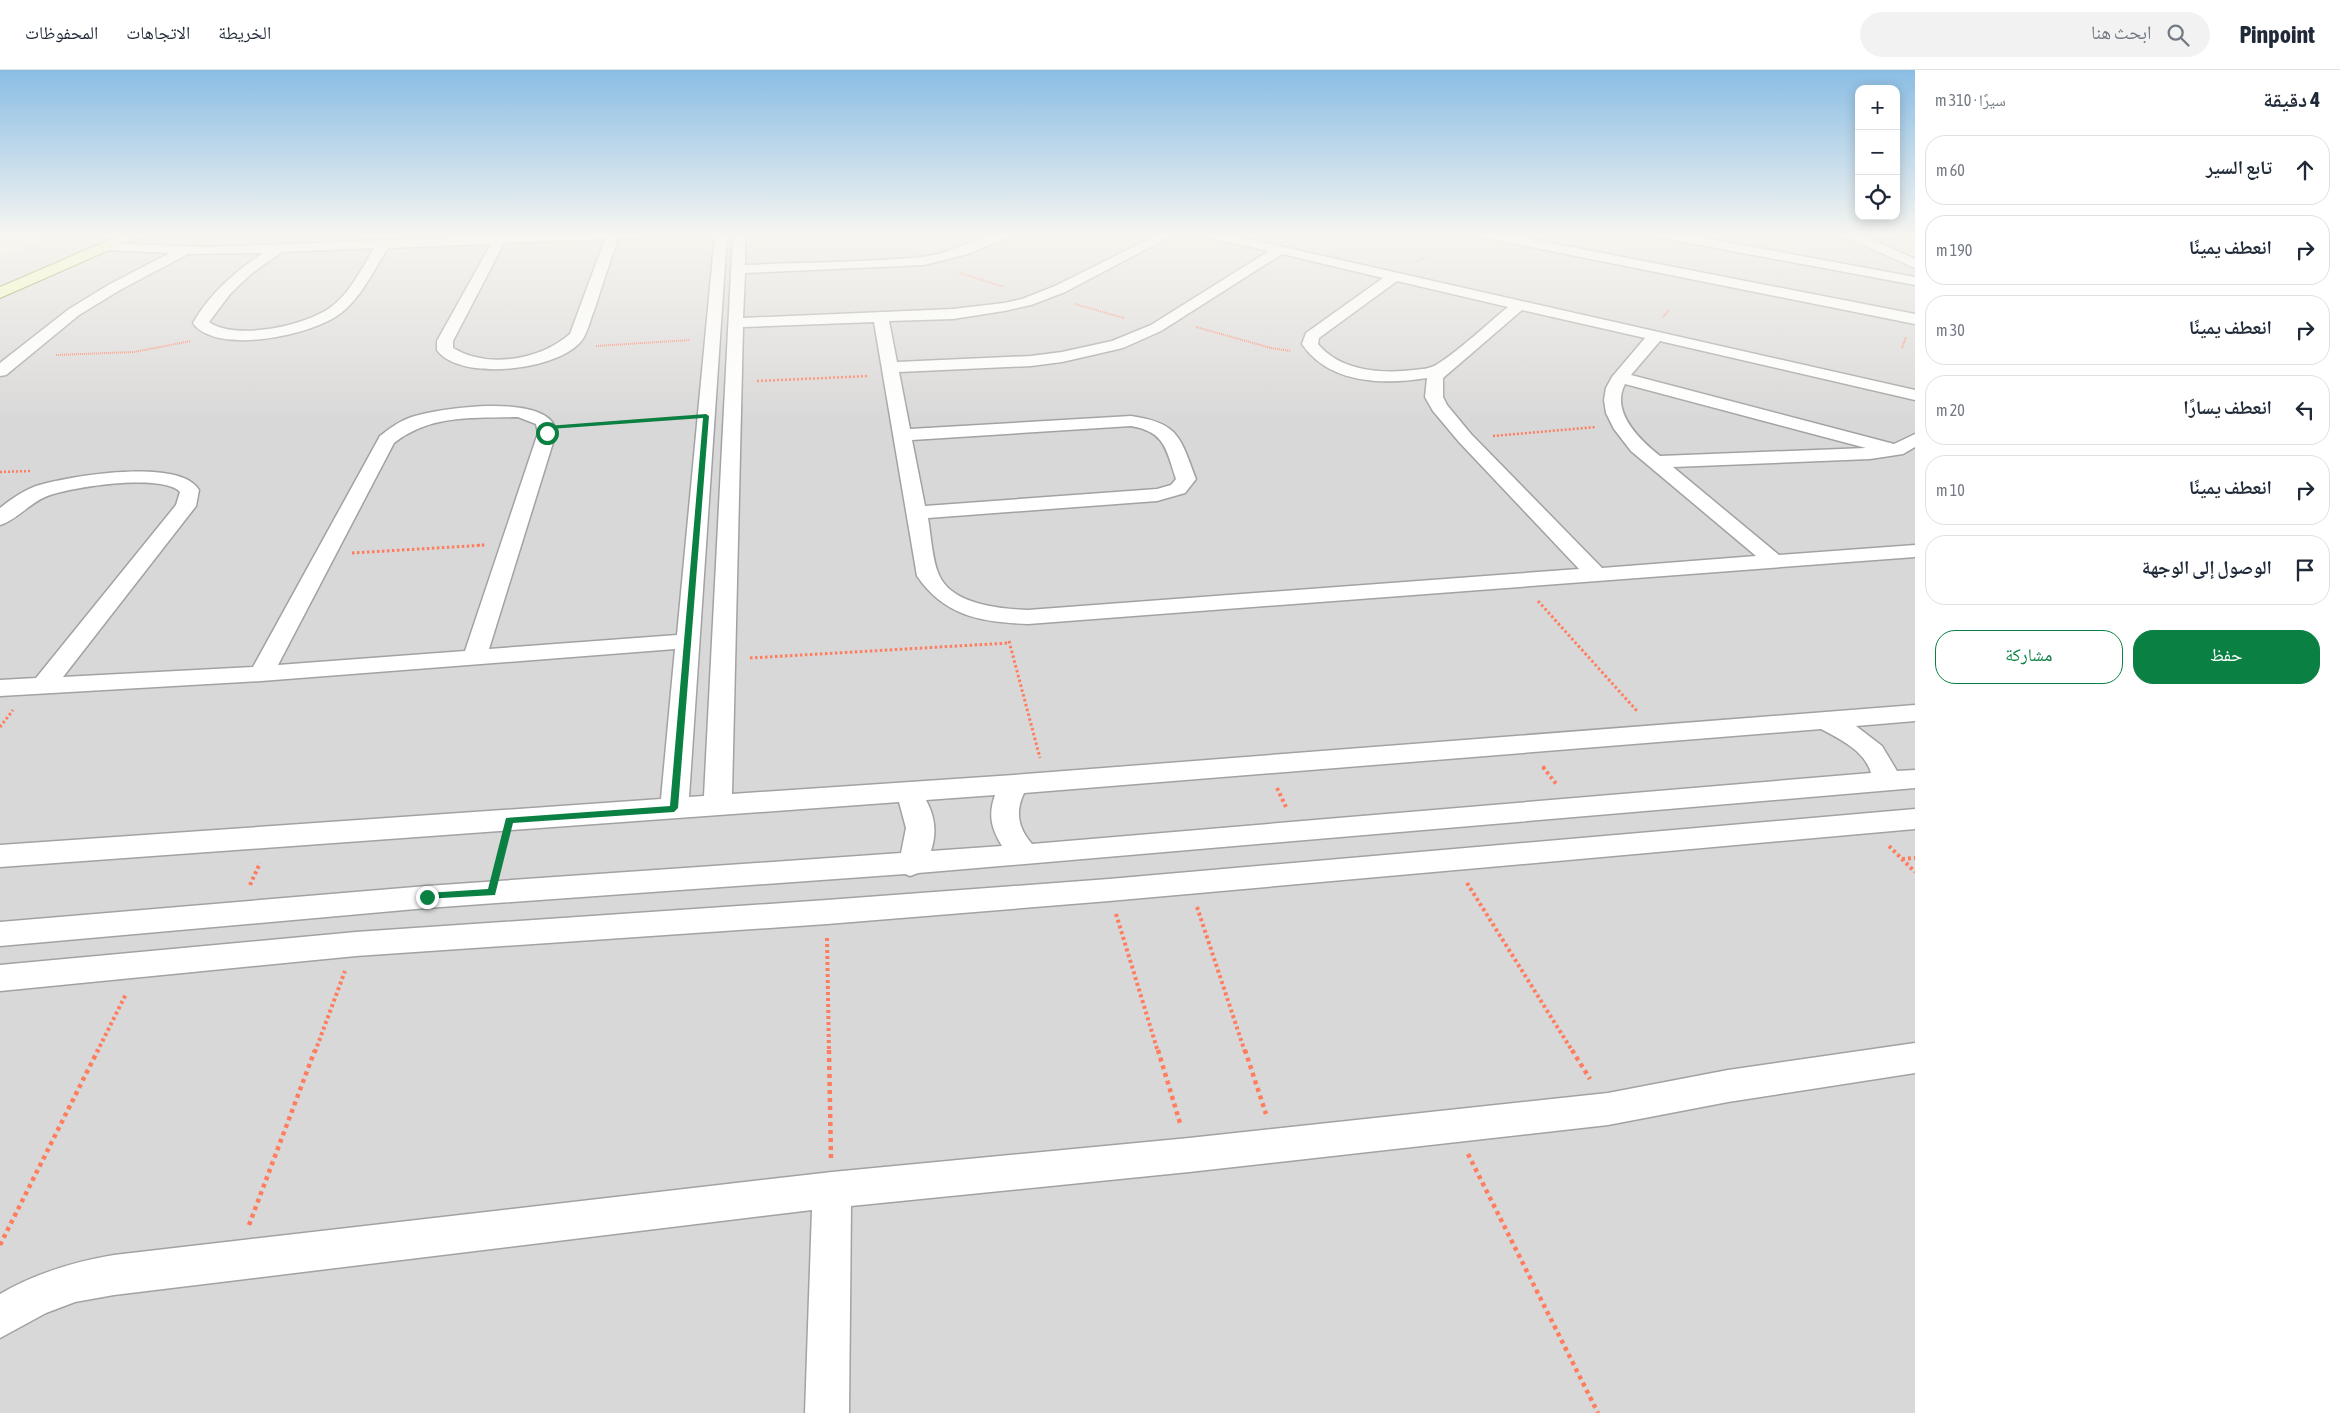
<!DOCTYPE html>
<html lang="ar">
<meta charset="utf-8">
<style>
body{margin:0;font-family:"Asap Condensed","Noto Naskh Arabic",sans-serif;background:#f2f2f3;color:#1f2937;direction:rtl}
.controls{position:absolute;right:15px;top:15px;display:grid;overflow:hidden;border-radius:10px;box-shadow:0 2px 12px #0003}
.controls button{width:45px;height:45px;display:grid;place-items:center;padding:0;border:0;border-bottom:1px solid #e0e1e3;background:#fff;color:#1f2937;font:25px sans-serif}
.stop{position:absolute;width:15px;height:15px;margin:-11px;border:4px solid #0b8043;border-radius:50%;background:#fff}
.stop.end{background:#0b8043;border-color:#fff;box-shadow:0 1px 5px #0008}
.list{margin:0;padding:0;list-style:none}
h2{display:flex;justify-content:space-between;align-items:center;height:65px;margin:0;padding:0 20px;font-size:21px}
h2 small{font-size:16px;font-weight:400;color:#747a83}
.list li{display:grid;grid-template-columns:32px 1fr auto;gap:15px;align-items:center;box-sizing:border-box;height:70px;margin:0 10px 10px;padding:0 10px;border:1px solid #e0e1e3;border-radius:20px}
.list b{display:block;font-size:19px;white-space:nowrap}
.list em{font-size:16px;font-style:normal;color:#747a83}
.actions{display:flex;gap:10px;padding:15px 20px}
.actions a{flex:1;padding:11px 0;border:1px solid #0b8043;border-radius:20px;text-align:center;font-size:18px;color:#0b8043}
.actions .main{background:#0b8043;color:#fff}
.icon{flex:none;width:28px;height:28px;fill:none;stroke:currentColor;stroke-width:2;stroke-linecap:round;stroke-linejoin:round}
.map{position:relative;flex:none;width:1915px;height:1343px;overflow:hidden;direction:ltr}
header{display:flex;align-items:center;gap:30px;box-sizing:border-box;height:70px;padding:0 25px;background:#fff;border-bottom:1px solid #e0e1e3}
header strong{font-size:24px}
nav{display:flex;gap:28px;margin-inline-start:auto;font-size:18px}
.search{width:350px;height:45px;background:#f2f2f3;display:flex;align-items:center;gap:12px;box-sizing:border-box;padding:0 18px;border-radius:28px;color:#747a83;font-size:19px}
main{display:flex}
aside{flex:1;background:#fff}
.map>svg:first-child{display:block}
.residential{fill:#d9d8d8}
.lines{fill:none;stroke-linecap:round;stroke-linejoin:round}
.street-casing{stroke:#a2a2a2;stroke-width:3}
.secondary-casing{stroke:#5e7400;stroke-width:2}
.path-far4{stroke:#ff7d5f;stroke-width:2;stroke-dasharray:1 1;stroke-linecap:butt}
.path-far3{stroke:#ff7d5f;stroke-width:2.5;stroke-dasharray:2 2;stroke-linecap:butt}
.path-far2{stroke:#ff7d5f;stroke-width:3;stroke-dasharray:2.5 2.5;stroke-linecap:butt}
.path-far1{stroke:#ff7d5f;stroke-width:4;stroke-dasharray:3 3;stroke-linecap:butt}
.path{stroke:#ff7d5f;stroke-width:4.5;stroke-dasharray:4 4;stroke-linecap:butt}
.street{fill:#fff;fill-rule:evenodd}
.secondary{fill:#f2fcb0;fill-rule:evenodd}
.route{fill:#0b8043}
</style>
<header>
<strong>Pinpoint</strong>
<div class="search"><svg class="icon" aria-label="search" viewBox="0 0 24 24"><circle cx="10" cy="10" r="6"/><path d="M15 15l6 6"/></svg>ابحث هنا</div>
<nav><a>الخريطة</a><a>الاتجاهات</a><a>المحفوظات</a></nav>
</header>
<main>
<aside>
<h2>4 دقيقة<small>سيرًا · 310 m</small></h2>
<ul class="list">
<li><svg class="icon" aria-label="ahead" viewBox="0 0 24 24"><path d="M12 20V5M6 11l6-6 6 6"/></svg><div><b>تابع السير</b></div><em>60 m</em></li>
<li><svg class="icon" aria-label="right" viewBox="0 0 24 24"><path d="M7 20v-9h11M14 6l5 5-5 5"/></svg><div><b>انعطف يمينًا</b></div><em>190 m</em></li>
<li><svg class="icon" aria-label="right" viewBox="0 0 24 24"><path d="M7 20v-9h11M14 6l5 5-5 5"/></svg><div><b>انعطف يمينًا</b></div><em>30 m</em></li>
<li><svg class="icon" aria-label="left" viewBox="0 0 24 24"><path d="M17 20v-9H6M10 6l-5 5 5 5"/></svg><div><b>انعطف يسارًا</b></div><em>20 m</em></li>
<li><svg class="icon" aria-label="right" viewBox="0 0 24 24"><path d="M7 20v-9h11M14 6l5 5-5 5"/></svg><div><b>انعطف يمينًا</b></div><em>10 m</em></li>
<li><svg class="icon" aria-label="arrive" viewBox="0 0 24 24"><path d="M6 21V4h12l-3 4 3 4H6"/></svg><div><b>الوصول إلى الوجهة</b></div></li>
</ul>
<div class="actions"><a class="main">حفظ</a><a>مشاركة</a></div>
</aside>
<div class="map">
<svg width="1915" height="1343" viewBox="0 0 1915 1343">
<rect width="100%" height="100%" fill="#edeae0"/>
<path class="residential" d="M54,164h1861v1179h-1915v-1156z"/>
<g class="lines">
<g class="street-casing">
<path id="street" d="M545,164h103l-6,4 -24,1c-8,23 -16,46 -23,69 -4,9 -6,20 -11,29 -18,33 -124,46 -147,13v-9l54,-97 -103,4c-14,21 -26,49 -47,65 -27,22 -125,43 -148,10 17,-30 42,-51 70,-70l-75,1 -68,36 -41,25 -73,60 -6,1v-13l69,-54 41,-25 60,-31 -63,-3 -7,-4 2,-3 104,4zM605,169l-35,95c-30,26 -82,35 -117,14v-7l51,-98zM374,178c-12,20 -24,45 -43,59 -25,19 -96,34 -122,15l21,-28 21,-20 31,-22z
M715,164h12l-38,563 15,-1 29,-562h12v31c59,-3 118,-2 177,-8 31,-3 58,-24 88,-23l-1,3 -41,17 -44,11 -179,8 -2,45 210,-9 51,-6 18,-4 33,-13 104,-52h16l-110,58 -34,13 -27,6 -51,8 -64,2 8,41 134,-6 31,-4 50,-11 39,-16 118,-74 -64,-14 -1,-3h22l689,156v10l-255,-59 -29,34 263,69 21,-10v13l-12,7 -33,5 -197,8 106,88 136,-10v12l-887,67c-46,-2 -83,-7 -111,-48l-43,-254 -131,5 -11,467 282,-19 901,-70v16l-59,5 26,20 15,25 18,-1v18l-997,85 -8,3 -5,-2 -478,34 -427,38v-24l427,-36 474,-33 5,-25 -7,-26 -899,65v-22l661,-46 14,-150 -414,32 -261,15v-16l36,-2 140,-173 4,-13c-17,-19 -112,-5 -135,5 -16,7 -30,24 -45,28v-17c11,-9 23,-17 36,-22 32,-10 144,-29 163,4l-3,16 -133,171 190,-10 127,-231c9,-7 18,-14 29,-18 26,-10 145,-27 147,15l-67,216 188,-14zM1282,184l101,24 -77,55 -4,11c27,40 81,41 125,34l-2,19 8,14 26,31 120,127 -551,41c-27,-1 -76,-5 -89,-35 -7,-15 -8,-40 -11,-57l229,-17 28,-8 11,-14c-16,-42 -17,-56 -65,-63l-221,13 -11,-57 132,-6 31,-4 61,-14 38,-17zM1397,211l111,26c-21,17 -49,44 -72,58 -6,4 -15,4 -22,5 -33,4 -74,1 -96,-26l1,-6zM1522,240l123,28 -33,39 -6,11 -2,12 2,13 8,16 17,22 125,105 -154,12 -131,-134 -24,-29 -4,-8v-19zM1625,314l241,64 -206,8c-20,-16 -50,-44 -35,-72zM518,347l18,7 2,9 -73,218 -187,14 116,-222c36,-29 80,-25 124,-26zM1131,356c35,6 35,24 45,53l-5,6 -14,4 -232,17 -13,-66zM1821,659c19,10 44,22 50,44l-839,71c-14,-16 -17,-32 -8,-51zM995,725c-7,20 -4,33 7,51l-71,5c6,-19 4,-34 -5,-51z
M1480,164h25l410,80v10l-429,-86z
M1656,164h26l233,43v8l-253,-47z
M1844,164h16l55,25v9l-70,-31z
M1915,739v20l-806,72 -282,23 -471,32 -356,35v-26l356,-33 471,-32 282,-21z
M1915,973v30l-187,29 -120,23 -419,47 -338,34 -2,207h-44l7,-203 -698,85 -39,7 -29,11 -46,25v-44c36,-21 73,-32 114,-39l718,-83 357,-34 419,-45 120,-23z"/>
</g>
<g class="secondary-casing">
<path id="secondary" d="M123,164h18l-2,3 -139,61v-11z"/>
</g>
<path class="path-far4" d="M1416,192l10,-6
M960,203l44,14
M1075,234l49,14
M1663,247l6,-7
M1196,257l75,21 20,3
M596,276l94,-6
M1902,278l4,-11
M56,285l78,-3 57,-11"/>
<path class="path-far3" d="M757,311l112,-5
M568,356l116,-9
M1493,366l103,-9
M0,402l31,-1
M478,475h8"/>
<path class="path-far2" d="M352,483l134,-8
M1538,531l99,110
M1009,571l31,117
M750,588l259,-15
M0,657l13,-17
M1543,696l1,2"/>
<path class="path-far1" d="M1543,697l14,18
M1277,718l9,19
M1889,776l26,26
M1902,789l13,-1
M499,795l5,-20
M1467,813l106,169
M250,815l10,-22
M1197,837l48,145
M1116,844l42,138
M827,868l2,114
M97,982l29,-58
M315,982l30,-81"/>
<path class="path" d="M829,980l2,109
M1158,980l22,73
M1245,980l21,64
M1572,980l18,29
M1468,1084l130,259
M249,1155l66,-175
M0,1175l98,-195"/>
<use href="#street" class="street"/>
<use href="#secondary" class="secondary"/>
</g>
<linearGradient id="sky" x2="0" y2="1"><stop stop-color="#8abde4"/><stop offset="0.47" stop-color="#f7f6f1"/><stop offset="1" stop-color="#f7f6f1" stop-opacity="0"/></linearGradient>
<rect width="1915" height="352" fill="url(#sky)"/>
<path class="route" d="M706,344l3,2 -31,392 -4,4 -161,11 -18,72 -71,4v-5l3,-1 61,-4 18,-71 164,-12 33,-388 -153,11 -1,5 -5,-1 1,-5 2,-2z"/>
</svg>
<div class="controls">
<button>+</button>
<button>−</button>
<button><svg class="icon" aria-label="locate" viewBox="0 0 24 24"><circle cx="12" cy="12" r="6"/><path d="M12 2v4M12 18v4M2 12h4M18 12h4"/></svg></button>
</div>
<div class="stop" style="left:547px;top:363px"></div>
<div class="stop end" style="left:427px;top:827px"></div>
</div>
</main>
